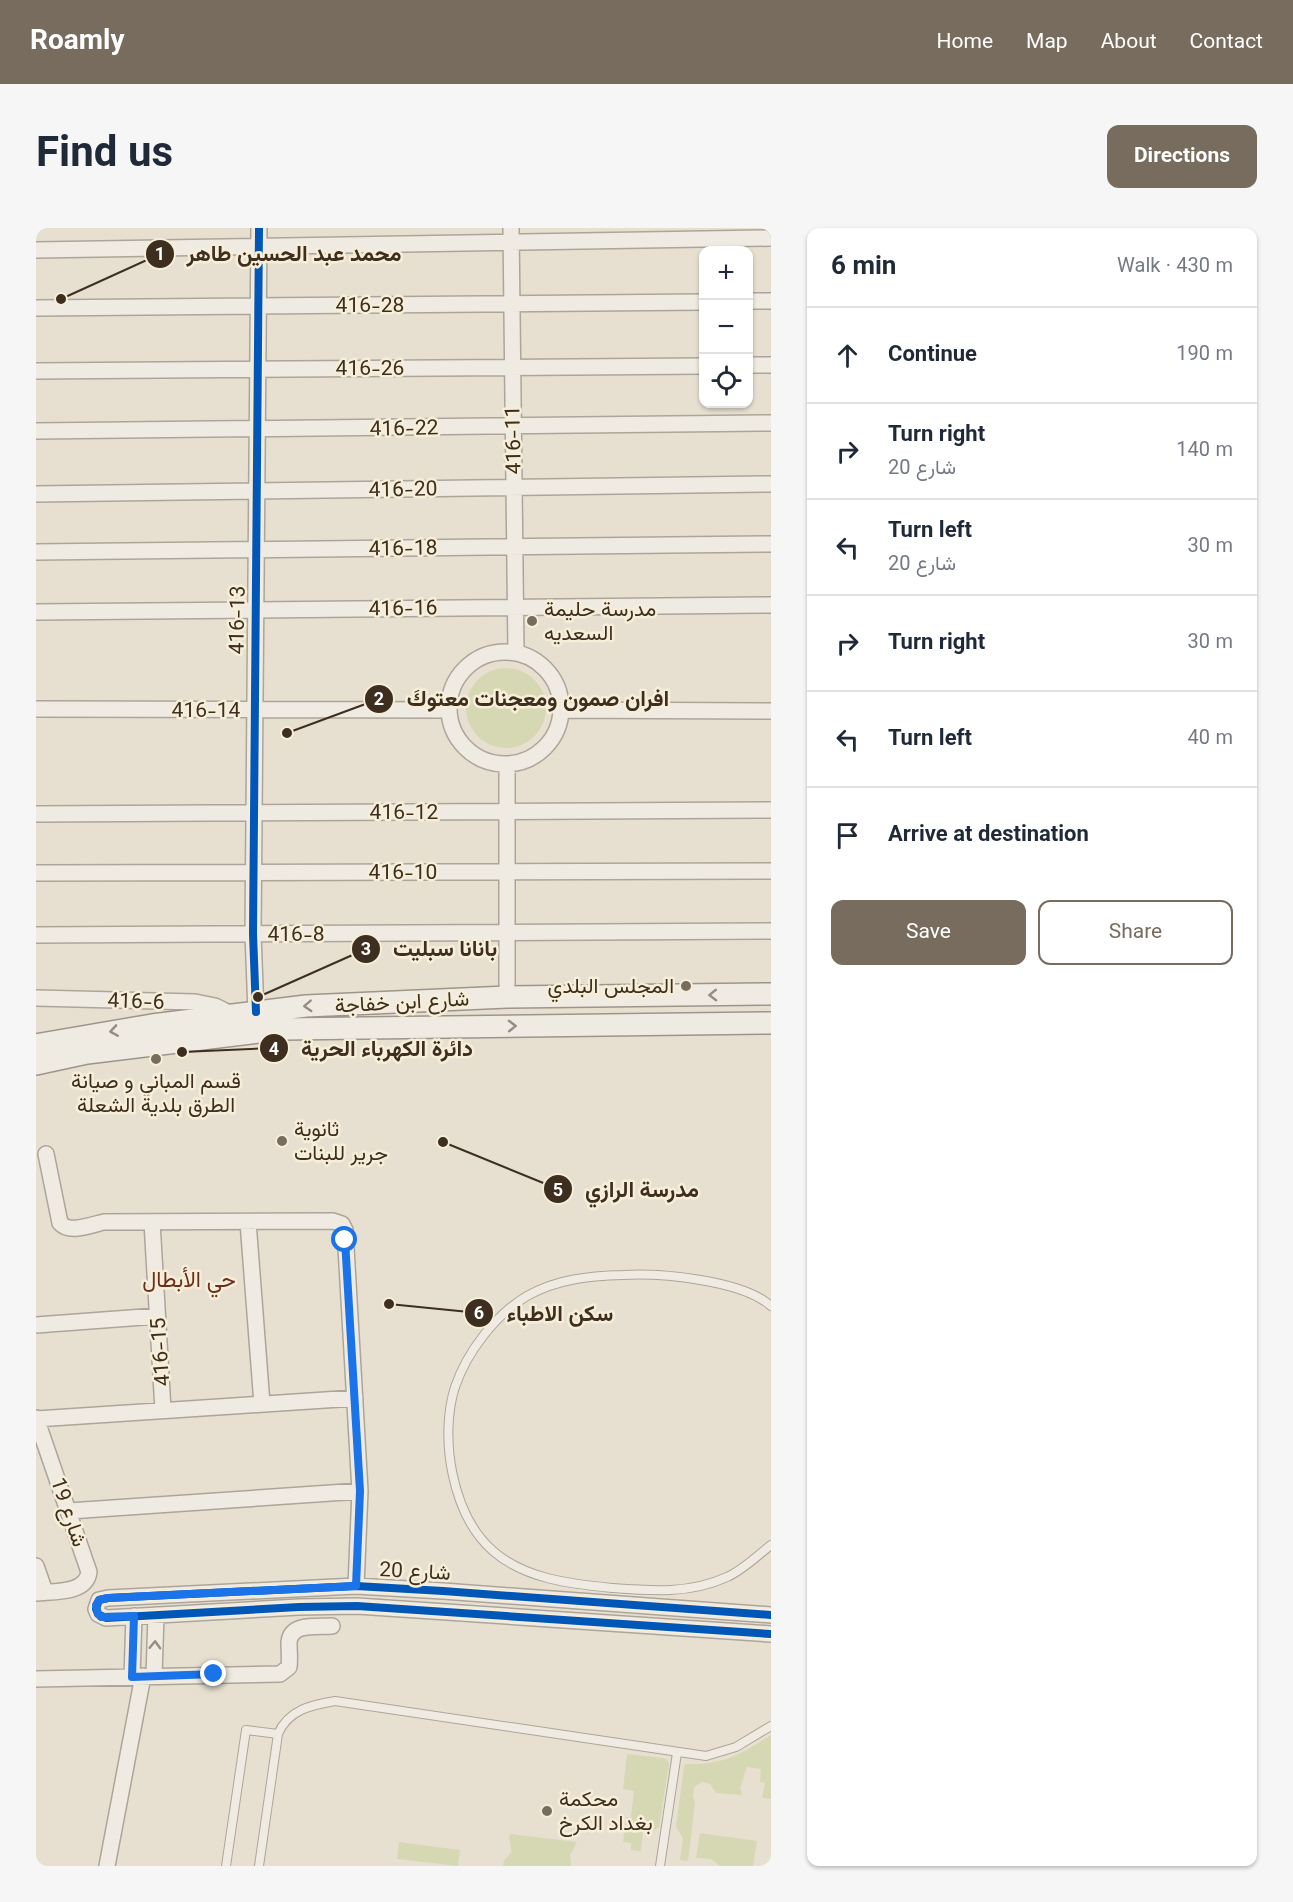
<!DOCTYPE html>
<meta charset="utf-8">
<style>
body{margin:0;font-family:Georgia,Vazirmatn,serif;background:#f6f6f7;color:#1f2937}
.controls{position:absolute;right:18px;top:18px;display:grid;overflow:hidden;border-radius:12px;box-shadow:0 2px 4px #0004}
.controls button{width:54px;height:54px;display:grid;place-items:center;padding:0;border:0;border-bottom:2px solid #e0e1e3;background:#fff;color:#1f2937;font:30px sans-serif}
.stop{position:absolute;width:18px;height:18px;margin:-14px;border:4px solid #1a73e8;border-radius:50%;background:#fff}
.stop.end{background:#1a73e8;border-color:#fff;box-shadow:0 2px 6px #0008}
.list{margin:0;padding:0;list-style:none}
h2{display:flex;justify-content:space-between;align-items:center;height:78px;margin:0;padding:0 24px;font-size:26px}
h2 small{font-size:20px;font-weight:400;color:#747a83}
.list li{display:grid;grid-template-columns:39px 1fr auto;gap:18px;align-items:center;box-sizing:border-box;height:96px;padding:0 24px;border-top:2px solid #e0e1e3}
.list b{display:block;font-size:22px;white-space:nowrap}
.list p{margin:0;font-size:20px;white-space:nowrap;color:#747a83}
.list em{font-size:20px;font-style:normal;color:#747a83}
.actions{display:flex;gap:12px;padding:18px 24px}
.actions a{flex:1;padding:14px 0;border:2px solid #786c5e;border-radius:12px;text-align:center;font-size:21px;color:#786c5e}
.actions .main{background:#786c5e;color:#fff}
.icon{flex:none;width:33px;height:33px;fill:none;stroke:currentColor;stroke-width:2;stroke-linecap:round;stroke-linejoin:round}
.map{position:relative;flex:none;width:735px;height:1638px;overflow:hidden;border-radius:12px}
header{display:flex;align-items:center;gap:36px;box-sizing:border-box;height:84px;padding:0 30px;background:#786c5e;color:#fff}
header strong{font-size:28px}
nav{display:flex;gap:33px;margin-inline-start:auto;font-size:21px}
.intro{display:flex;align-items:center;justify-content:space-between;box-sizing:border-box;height:144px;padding:0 36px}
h1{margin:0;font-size:42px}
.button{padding:15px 27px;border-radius:12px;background:#786c5e;color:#fff;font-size:21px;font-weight:700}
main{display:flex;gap:36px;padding:0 36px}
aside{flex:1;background:#fff;border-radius:12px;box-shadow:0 2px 4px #0004}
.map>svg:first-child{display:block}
.green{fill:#d6d7b3}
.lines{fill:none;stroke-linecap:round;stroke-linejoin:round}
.lane-casing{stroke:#ada599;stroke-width:10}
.street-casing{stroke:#ada599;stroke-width:18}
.secondary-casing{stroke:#9c958a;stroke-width:24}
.lane{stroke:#efebe3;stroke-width:8}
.street{stroke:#efebe3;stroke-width:15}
.secondary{stroke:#efebe3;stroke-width:21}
.cycleway-casing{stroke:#f7eed8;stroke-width:11}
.cycleway{stroke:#0057b8;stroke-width:8}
.oneway{stroke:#968c82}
.route{stroke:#1a73e8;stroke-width:8}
.poi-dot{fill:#786c5e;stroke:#f7eed8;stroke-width:2}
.labels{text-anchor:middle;stroke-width:5;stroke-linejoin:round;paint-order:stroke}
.street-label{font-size:21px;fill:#3d2e20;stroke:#f7eed8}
.poi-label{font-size:21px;fill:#3d2e20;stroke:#f7eed8;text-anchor:start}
.neighbourhood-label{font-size:22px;fill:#6b2e1e;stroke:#f7eed8}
.leader{fill:none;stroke:#3d2e20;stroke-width:2}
.callout-dot{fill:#3d2e20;stroke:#f7eed8;stroke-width:2}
.mark-label{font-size:18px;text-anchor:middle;font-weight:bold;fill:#fff}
.callout-label{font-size:22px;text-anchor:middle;font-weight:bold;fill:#3d2e20;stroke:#f7eed8;stroke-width:5;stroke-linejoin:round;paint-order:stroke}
</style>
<header>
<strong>Roamly</strong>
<nav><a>Home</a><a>Map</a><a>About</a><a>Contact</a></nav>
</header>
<div class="intro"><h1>Find us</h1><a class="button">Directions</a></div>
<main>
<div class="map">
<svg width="735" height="1638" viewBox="0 0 735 1638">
<rect width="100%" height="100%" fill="#e7e0d1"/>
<path class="green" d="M430 480a40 40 0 1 1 80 0a40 40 0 1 1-80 0Z
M735,1507v64l-9,-1 3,-15 -5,-1 1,-13 -14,-2 -7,21 2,7 -26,-2 -6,-9 -8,-2 -8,5 -1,9 2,7 -7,58 -8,-1 3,-22 -7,-11 8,-61 2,-2c37,1 55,-10 85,-29z
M591,1526l36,4 4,2 2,4 -10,63 -8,5 -8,-1 -2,20 -10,-1v-7l-8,-1 3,-25h5l3,-26 -11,-2z
M664,1605l57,8 -4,25h-33l-9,-7 -15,-1z
M474,1606l67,8 -7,13 1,11h-68l1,-6c14,-11 3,-14 6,-26z
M363,1614l61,8 -2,16 -61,-7z"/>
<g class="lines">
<g class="lane-casing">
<path id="lane" d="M735,1078c-29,-26 -110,-33 -148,-31 -34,1 -66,4 -96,21 -32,19 -60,56 -72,91 -16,50 -3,128 38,164 32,28 78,33 119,37 40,3 78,6 115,-11 16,-7 31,-22 44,-32
M190,1638l20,-136 32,4
M223,1638l19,-132c10,-24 33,-29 57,-33l371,55 30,-9 35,-21
M624,1638l17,-113"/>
</g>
<g class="street-casing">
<path id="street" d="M475,0l5,425
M0,22l735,-12
M712,73h23
M0,80l668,-6
M712,137h23
M0,143l668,-5
M0,203l735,-8
M0,266l735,-10
M0,324l735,-8
M0,384l735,-7
M413 480a56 56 0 1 1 112 0a56 56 0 1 1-112 0Z
M0,481l412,1
M525,482l210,1
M471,536v233
M0,586l735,-4
M0,645l735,-2
M0,707l735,-4
M0,770l159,4 20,4 18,9
M220,784l-3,-78 6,-706
M10,926l14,69c10,11 30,2 44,-1l229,-1 9,3 3,6 15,261 -4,95
M116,994l11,188
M212,994l14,182
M0,1097l121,-9
M0,1190l53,154c-3,22 -35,19 -53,21
M0,1191l319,-21
M33,1283l291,-20
M0,1338l9,26
M735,1387l-328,-24 -87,-5 -248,12 -9,2 -3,9 2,5 8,4 193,-11 58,-1 414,28
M118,1448l2,-61
M96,1449l2,-61
M0,1451l244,-5 9,-7c1,-8 0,-16 0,-24 1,-21 29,-16 43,-17
M71,1638l36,-190"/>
</g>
<g class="secondary-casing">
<path id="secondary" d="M0,817l116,-20 154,-19 201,-9 264,-3
M0,836l51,-11 196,-24 488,-6"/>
</g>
<use href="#lane" class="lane"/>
<use href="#street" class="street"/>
<use href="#secondary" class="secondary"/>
<g class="cycleway-casing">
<path id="cycleway" d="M220,784l-3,-78 6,-706
M735,1387l-328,-24 -87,-5 -248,12 -9,2 -3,9 2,5 8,4 193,-11 58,-1 414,28"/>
</g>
<use href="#cycleway" class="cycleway"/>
</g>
<defs><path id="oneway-chevron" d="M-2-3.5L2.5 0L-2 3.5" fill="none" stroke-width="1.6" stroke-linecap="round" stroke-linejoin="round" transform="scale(1.5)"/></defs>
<g class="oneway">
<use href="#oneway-chevron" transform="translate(677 767) rotate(179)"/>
<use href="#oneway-chevron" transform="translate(272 778) rotate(177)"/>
<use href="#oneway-chevron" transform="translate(476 798) rotate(-1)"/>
<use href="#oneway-chevron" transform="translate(78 803) rotate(171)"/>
<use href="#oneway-chevron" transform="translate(119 1417) rotate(-88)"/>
</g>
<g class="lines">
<path class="route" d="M178,1446l-82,3 2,-61 -33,1 -3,-3 -2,-9 3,-5 9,-2 248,-12 4,-95 -15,-251"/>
</g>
<g class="poi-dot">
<circle cx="496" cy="393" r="6"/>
<circle cx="650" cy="758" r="6"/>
<circle cx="120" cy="831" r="6"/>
<circle cx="246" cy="913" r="6"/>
<circle cx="511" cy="1583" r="6"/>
</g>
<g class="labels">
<g class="street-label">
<text x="334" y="84">416-28</text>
<text x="334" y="147">416-26</text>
<text transform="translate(368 200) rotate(-1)" y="7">416-22</text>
<text transform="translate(477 212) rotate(-91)" y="7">416-11</text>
<text transform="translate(367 261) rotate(-1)" y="7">416-20</text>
<text transform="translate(367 320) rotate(-1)" y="7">416-18</text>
<text transform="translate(367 380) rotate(-1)" y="7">416-16</text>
<text transform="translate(201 392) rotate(-89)" y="7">416-13</text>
<text x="170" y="489">416-14</text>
<text x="368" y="591">416-12</text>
<text x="367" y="651">416-10</text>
<text x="260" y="713">416-8</text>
<text transform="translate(100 773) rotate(2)" y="7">416-6</text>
<text transform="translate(366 774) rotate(-3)" y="7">شارع ابن خفاجة</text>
<text transform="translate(124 1124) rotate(-94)" y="7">416-15</text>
<text transform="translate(33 1284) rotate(71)" y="7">شارع 19</text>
<text transform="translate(379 1343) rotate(3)" y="7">شارع 20</text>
</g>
<g class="poi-label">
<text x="508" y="388">مدرسة حليمة<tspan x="508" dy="24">السعديه</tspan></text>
<text x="638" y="765" text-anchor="end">المجلس البلدي</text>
<text x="120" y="860" text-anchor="middle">قسم المباني و صيانة<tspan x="120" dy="24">الطرق بلدية الشعلة</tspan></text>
<text x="258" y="908">ثانوية<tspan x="258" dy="24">جرير للبنات</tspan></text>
<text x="523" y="1578">محكمة<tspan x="523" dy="24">بغداد الكرخ</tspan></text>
</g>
<g class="neighbourhood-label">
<text x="153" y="1059">حي الأبطال</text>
</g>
</g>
<path class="leader" d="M25 71L124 26M251 505L343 471M222 769L330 721M146 824L238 820M407 914L522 961M353 1076L443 1085"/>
<g class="callout-dot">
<circle cx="25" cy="71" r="6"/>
<circle cx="251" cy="505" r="6"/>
<circle cx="222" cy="769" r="6"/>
<circle cx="146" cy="824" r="6"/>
<circle cx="407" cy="914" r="6"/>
<circle cx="353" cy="1076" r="6"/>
<circle cx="124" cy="26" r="15"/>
<circle cx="343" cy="471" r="15"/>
<circle cx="330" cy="721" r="15"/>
<circle cx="238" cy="820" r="15"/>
<circle cx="522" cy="961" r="15"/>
<circle cx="443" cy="1085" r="15"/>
</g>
<g class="mark-label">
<text x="124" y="32">1</text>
<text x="343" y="477">2</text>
<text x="330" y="727">3</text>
<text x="238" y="827">4</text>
<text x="522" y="968">5</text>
<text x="443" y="1091">6</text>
</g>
<g class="callout-label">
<text x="258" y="33">محمد عبد الحسين طاهر</text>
<text x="502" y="478">افران صمون ومعجنات معتوكَ</text>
<text x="409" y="728">بانانا سبليت</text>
<text x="351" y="828">دائرة الكهرباء الحرية</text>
<text x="606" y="969">مدرسة الرازي</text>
<text x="524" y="1093">سكن الاطباء</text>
</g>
</svg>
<div class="controls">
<button>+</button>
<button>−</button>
<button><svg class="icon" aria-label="locate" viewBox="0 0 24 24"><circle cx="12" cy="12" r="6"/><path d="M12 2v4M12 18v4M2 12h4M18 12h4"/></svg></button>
</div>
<div class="stop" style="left:309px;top:1012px"></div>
<div class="stop end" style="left:178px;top:1446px"></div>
</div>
<aside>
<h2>6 min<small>Walk · 430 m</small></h2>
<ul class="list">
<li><svg class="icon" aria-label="ahead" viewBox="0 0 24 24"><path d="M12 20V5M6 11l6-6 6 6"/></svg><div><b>Continue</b></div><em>190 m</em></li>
<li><svg class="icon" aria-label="right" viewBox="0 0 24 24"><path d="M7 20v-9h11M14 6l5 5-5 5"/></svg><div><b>Turn right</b><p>شارع 20</p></div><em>140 m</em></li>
<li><svg class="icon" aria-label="left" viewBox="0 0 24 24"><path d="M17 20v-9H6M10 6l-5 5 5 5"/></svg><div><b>Turn left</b><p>شارع 20</p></div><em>30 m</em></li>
<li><svg class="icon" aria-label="right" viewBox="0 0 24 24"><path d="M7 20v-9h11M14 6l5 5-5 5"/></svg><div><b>Turn right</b></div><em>30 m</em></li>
<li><svg class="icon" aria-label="left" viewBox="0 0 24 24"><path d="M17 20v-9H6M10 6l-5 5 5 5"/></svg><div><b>Turn left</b></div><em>40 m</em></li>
<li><svg class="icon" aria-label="arrive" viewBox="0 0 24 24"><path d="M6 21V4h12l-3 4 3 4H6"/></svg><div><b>Arrive at destination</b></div></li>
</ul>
<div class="actions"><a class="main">Save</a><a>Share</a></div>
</aside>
</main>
